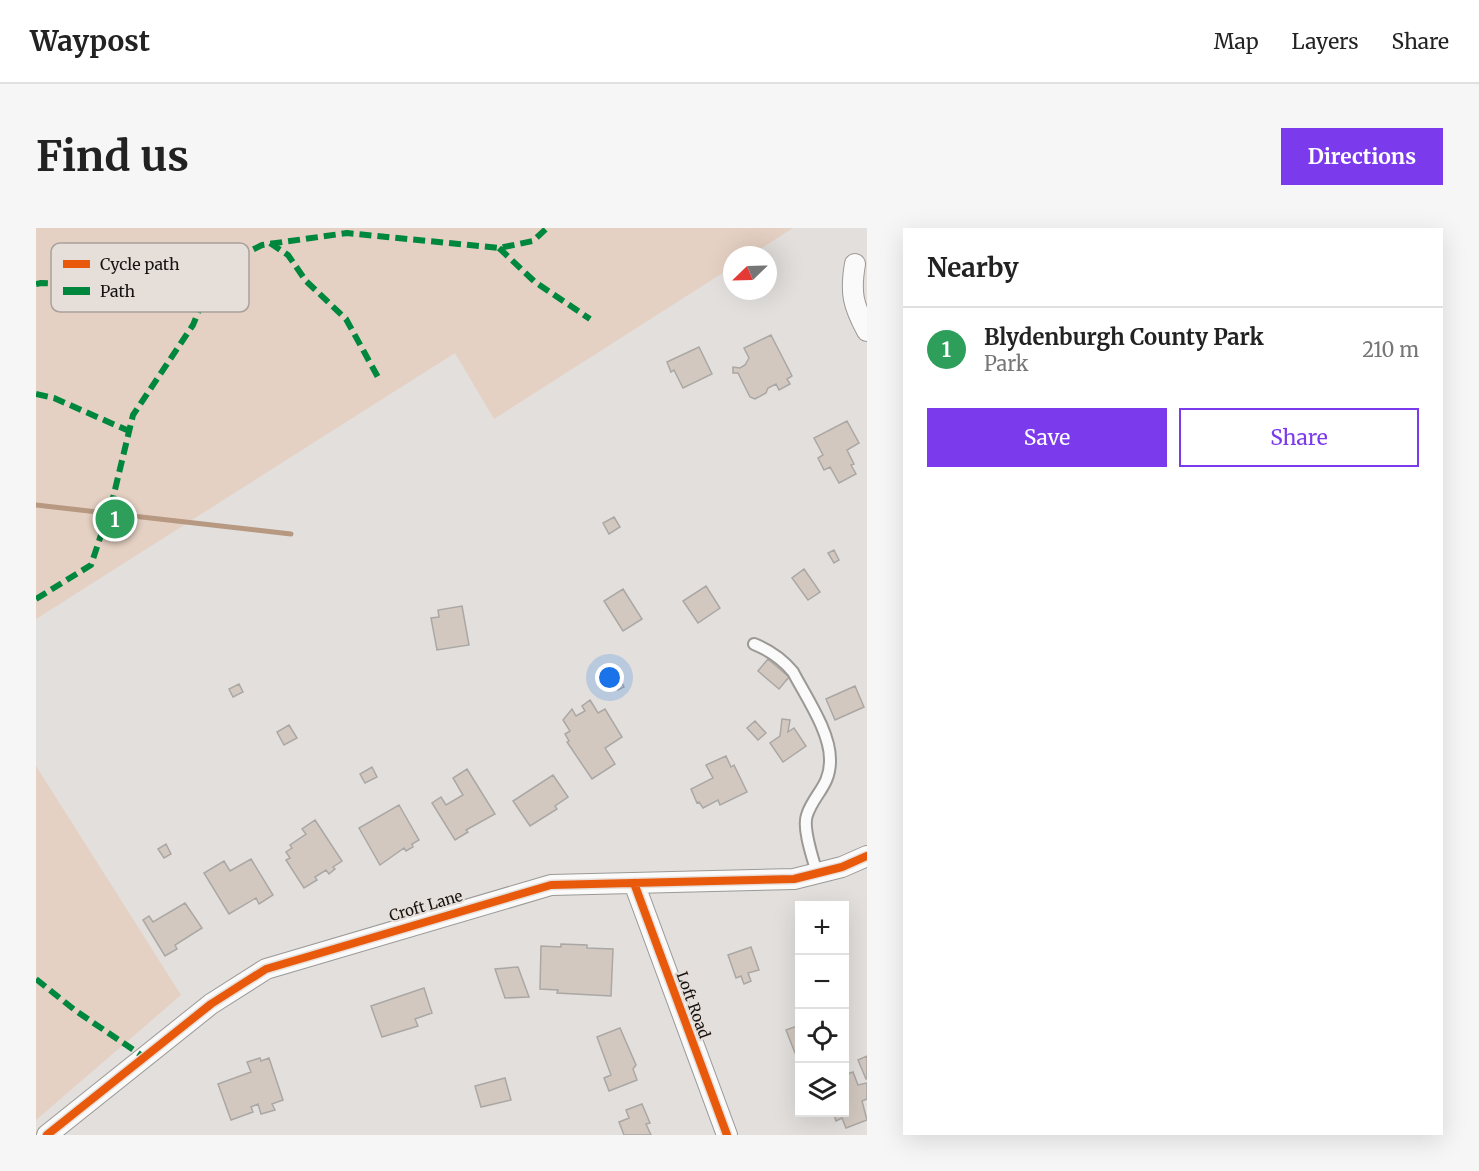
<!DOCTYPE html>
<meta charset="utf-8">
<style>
body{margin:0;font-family:Merriweather,serif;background:#f6f6f6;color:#222}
.controls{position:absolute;right:18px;bottom:18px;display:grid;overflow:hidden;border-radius:0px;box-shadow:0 6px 24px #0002}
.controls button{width:54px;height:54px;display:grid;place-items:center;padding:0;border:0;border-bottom:2px solid #e0e0e0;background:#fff;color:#222;font:30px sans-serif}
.compass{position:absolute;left:687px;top:18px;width:54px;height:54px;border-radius:50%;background:#fff;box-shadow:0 6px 24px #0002;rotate:247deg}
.you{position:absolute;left:574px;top:450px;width:21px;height:21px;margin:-15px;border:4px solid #fff;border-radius:50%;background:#1a73e8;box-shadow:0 0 0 9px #1a73e833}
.badge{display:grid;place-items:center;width:39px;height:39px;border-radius:50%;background:#7c3aed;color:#fff;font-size:20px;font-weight:700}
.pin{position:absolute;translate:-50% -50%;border:3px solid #fff;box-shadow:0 2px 6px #0006}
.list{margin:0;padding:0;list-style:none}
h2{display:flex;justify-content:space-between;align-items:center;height:78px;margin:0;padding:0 24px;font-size:26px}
h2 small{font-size:20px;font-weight:400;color:#767676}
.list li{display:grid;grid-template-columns:39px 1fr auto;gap:18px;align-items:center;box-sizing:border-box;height:84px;padding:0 24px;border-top:2px solid #e0e0e0}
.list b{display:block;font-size:22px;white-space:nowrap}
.list p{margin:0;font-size:20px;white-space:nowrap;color:#767676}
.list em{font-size:20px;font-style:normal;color:#767676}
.actions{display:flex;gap:12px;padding:18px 24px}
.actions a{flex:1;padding:14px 0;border:2px solid #7c3aed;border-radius:0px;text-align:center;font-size:21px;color:#7c3aed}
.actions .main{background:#7c3aed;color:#fff}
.icon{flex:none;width:33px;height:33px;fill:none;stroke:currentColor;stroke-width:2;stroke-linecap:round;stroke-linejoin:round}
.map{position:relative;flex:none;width:831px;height:907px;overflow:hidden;border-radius:0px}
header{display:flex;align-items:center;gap:36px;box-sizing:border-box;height:84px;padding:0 30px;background:#fff;border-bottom:2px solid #e0e0e0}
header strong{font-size:28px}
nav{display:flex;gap:33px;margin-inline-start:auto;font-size:21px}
.intro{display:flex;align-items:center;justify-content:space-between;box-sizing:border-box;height:144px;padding:0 36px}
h1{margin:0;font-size:42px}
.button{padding:15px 27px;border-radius:0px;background:#7c3aed;color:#fff;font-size:21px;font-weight:700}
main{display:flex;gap:36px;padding:0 36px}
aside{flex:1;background:#fff;border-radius:0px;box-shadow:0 6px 24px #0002}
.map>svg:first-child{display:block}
.green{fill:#e5d1c3}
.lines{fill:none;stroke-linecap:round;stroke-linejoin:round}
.stream{stroke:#b79881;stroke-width:5}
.building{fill:#d2c8c0;stroke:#aaa7a4;stroke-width:1.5}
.lane-casing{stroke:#9b9996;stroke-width:14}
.street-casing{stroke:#9b9996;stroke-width:22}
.lane{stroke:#fbfafa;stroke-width:10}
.street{stroke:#fbfafa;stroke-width:20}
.quiet{stroke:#00873e;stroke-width:6;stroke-dasharray:12 6;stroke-linecap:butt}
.cycleway-casing{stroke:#e6ded8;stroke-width:11}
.cycleway{stroke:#e8590c;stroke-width:8}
.labels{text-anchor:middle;stroke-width:4.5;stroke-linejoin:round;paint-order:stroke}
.street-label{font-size:15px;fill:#161312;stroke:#e6ded8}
.key{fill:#e6ded8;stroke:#a8a19d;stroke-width:1.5}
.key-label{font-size:16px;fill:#161312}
</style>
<header>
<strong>Waypost</strong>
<nav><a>Map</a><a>Layers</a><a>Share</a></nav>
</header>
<div class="intro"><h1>Find us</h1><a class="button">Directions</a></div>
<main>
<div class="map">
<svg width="831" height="907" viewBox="0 0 831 907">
<rect width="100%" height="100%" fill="#e2dfdc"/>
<path class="green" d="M0,0h757l-42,27h-19v12l-238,152 -39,-66 -419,266z
M0,538l145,229 -145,125z"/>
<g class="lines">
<path class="stream" d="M0,277l255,29"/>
</g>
<path class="building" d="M735,107l21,41 -5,3 3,5 -11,6 -3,-6 -8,4 -2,5 -11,6 -5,-2 -12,-24h-5v-6l7,1 5,-3 4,-7 -5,-10z
M663,119l13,27 -29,14 -9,-18 -3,2 -4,-10z
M811,193l12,22 -12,7 7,14 -3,1 5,9 -17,9 -9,-16 -6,3 -6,-12 5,-3 -9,-17z
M578,289l6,10 -11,7 -6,-11z
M798,322l5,10 -5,3 -6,-10z
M768,341l16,23 -12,8 -16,-22z
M670,358l14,22 -22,15 -15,-22z
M587,361l19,30 -19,12 -19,-30z
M426,378l7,39 -32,5 -6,-32 8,-1 -1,-7z
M732,431l21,18 -10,12 -21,-18z
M581,445l7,14 -6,3 -7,-14z
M203,456l4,8 -10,5 -4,-8z
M819,458l9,21 -29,13 -9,-21z
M554,472l8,13 7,-4 17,28 -17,11 10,16 -23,15 -25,-37 2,-1 -4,-7 5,-3 -7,-11 9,-11 4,7 9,-5 -3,-5z
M746,491l8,1 -2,12 6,-4 12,18 -23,16 -13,-19 10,-7z
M719,493l11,12 -8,7 -11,-12z
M253,497l8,13 -13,7 -7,-13z
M690,528l5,11 3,-2 13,27 -27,13 -2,-5 -15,8 -4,-6 -2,1 -6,-14 22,-11 -7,-13z
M336,539l5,10 -12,6 -5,-9z
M431,541l28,45 -29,16 2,2 -13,8 -23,-37 9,-6 5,8 17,-10 -10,-17z
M517,547l15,22 -13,9 2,3 -27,17 -17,-25z
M363,577l20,35 -7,4 1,3 -7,4 -2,-3 -24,17 -21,-37z
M279,592l27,41 -9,6 2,2 -6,5 -3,-4 -11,7 2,3 -13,8 -18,-28 4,-2 -4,-6 6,-4 -2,-3 16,-11 -4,-5z
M130,616l5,10 -7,4 -6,-9z
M215,631l22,36 -14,9 -3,-6 -27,16 -25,-41 20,-12 6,10z
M149,675l17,25 -27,17 2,4 -12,7 -22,-36 6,-4 4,6z
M525,716l26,1v3l26,1 -2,47 -54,-3 1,-3 -18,-1 1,-43 20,1z
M715,719l8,23 -11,3 3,8 -7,3 -3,-8 -5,2 -8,-23z
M482,739l11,30 -24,1 -10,-29z
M388,760l8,25 -17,6 3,7 -36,11 -11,-31z
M764,797v27l-5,1 -9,-23z
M584,800l16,37 -3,4 4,11 -28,11 -5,-13 7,-3 -14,-38z
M831,828v22l-1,1 -8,-19z
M224,830l1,3 8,-3 14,42 -11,4 3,6 -14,4 -3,-10 -7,3 2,5 -22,8 -13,-36 33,-12 -4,-10z
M817,844l5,13 9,-2v16l-5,2 5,19 -21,8 -4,-10 -6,3 -3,-9h11v-37z
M469,850l6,22 -30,7 -6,-21z
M606,876l8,19 -4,1 5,11h-27l-5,-13 10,-4 -3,-8z"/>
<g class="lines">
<g class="lane-casing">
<path id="lane" d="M718,416c15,6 29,16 39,28 13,25 38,61 37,89 0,25 -16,33 -23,54 -5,13 6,44 10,58"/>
</g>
<g class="street-casing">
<path id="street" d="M819,36c-5,29 -2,41 12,67
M598,655l93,252
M11,907l164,-131 55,-35 285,-84 243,-6 48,-12 25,-11"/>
</g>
<use href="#lane" class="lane"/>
<use href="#street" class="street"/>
<path class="quiet" d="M234,15l18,12 18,26 40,38 33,60
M463,20l36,34 55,37
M0,56l5,-1 53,2 43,15 68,-5
M0,166l18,4 75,33
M0,371l55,-34 21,-63 21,-87 60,-90 23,-57 46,-23 85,-12 152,15 34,-7 14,-13
M0,751l40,32 68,46"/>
<g class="cycleway-casing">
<path id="cycleway" d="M598,655l93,252
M11,907l164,-131 55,-35 285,-84 243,-6 48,-12 25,-11"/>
</g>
<use href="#cycleway" class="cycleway"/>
</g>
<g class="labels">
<g class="street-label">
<text transform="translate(390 678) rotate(-16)" y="5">Croft Lane</text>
<text transform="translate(657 777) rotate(70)" y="5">Loft Road</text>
</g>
</g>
<rect x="15" y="15" width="198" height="69" rx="9" class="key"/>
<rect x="27" y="32" width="27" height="8" fill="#e8590c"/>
<rect x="27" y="59" width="27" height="8" fill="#00873e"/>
<g class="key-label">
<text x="64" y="42">Cycle path</text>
<text x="64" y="69">Path</text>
</g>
</svg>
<div class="controls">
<button>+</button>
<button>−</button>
<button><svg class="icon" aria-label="locate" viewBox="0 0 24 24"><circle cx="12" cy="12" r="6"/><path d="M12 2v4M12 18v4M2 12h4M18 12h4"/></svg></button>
<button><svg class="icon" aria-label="layers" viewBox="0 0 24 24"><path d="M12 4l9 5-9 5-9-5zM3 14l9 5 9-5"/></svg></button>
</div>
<svg class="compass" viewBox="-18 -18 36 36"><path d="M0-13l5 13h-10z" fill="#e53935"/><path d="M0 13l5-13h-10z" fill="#767676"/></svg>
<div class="you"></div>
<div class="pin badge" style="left:79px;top:291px;background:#2e9e5b">1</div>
</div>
<aside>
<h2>Nearby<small></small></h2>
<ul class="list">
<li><span class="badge" style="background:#2e9e5b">1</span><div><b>Blydenburgh County Park</b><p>Park</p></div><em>210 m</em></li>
</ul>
<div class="actions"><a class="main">Save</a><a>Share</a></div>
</aside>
</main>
